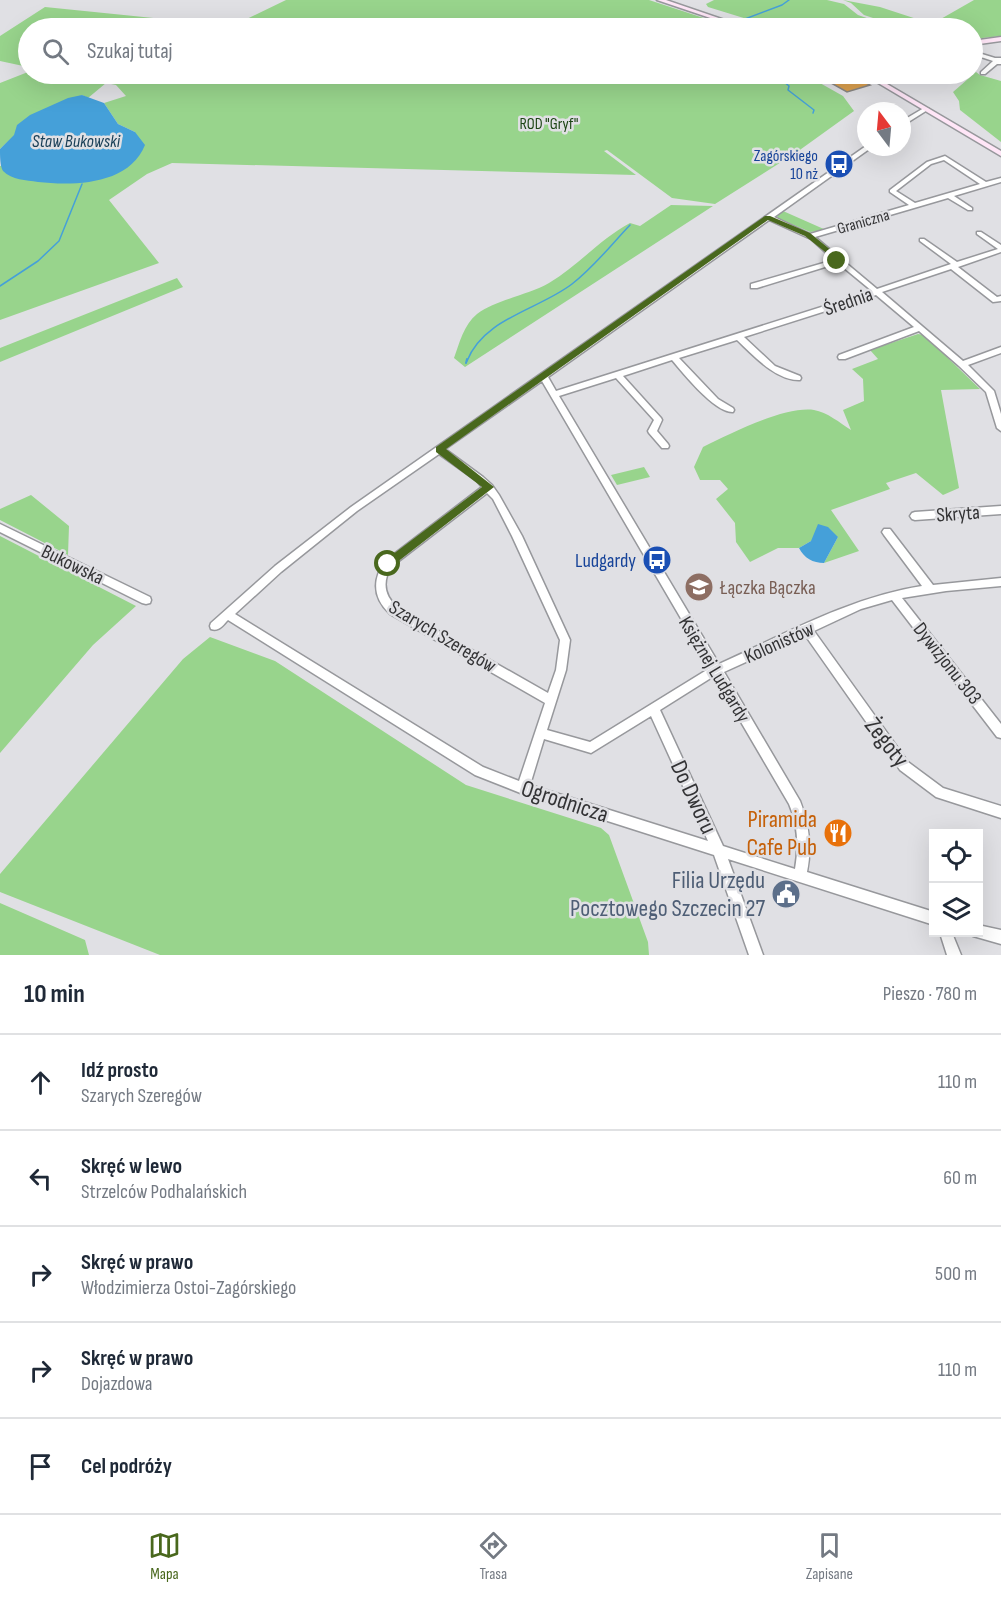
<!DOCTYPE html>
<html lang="pl">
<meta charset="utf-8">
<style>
body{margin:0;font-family:"Sofia Sans Condensed",sans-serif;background:#f6f6f7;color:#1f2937}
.controls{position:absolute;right:18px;bottom:18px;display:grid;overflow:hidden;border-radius:0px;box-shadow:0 6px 24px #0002}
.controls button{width:54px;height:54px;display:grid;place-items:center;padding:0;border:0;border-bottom:2px solid #e0e1e3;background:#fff;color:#1f2937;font:30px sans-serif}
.compass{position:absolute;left:857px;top:102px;width:54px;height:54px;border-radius:50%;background:#fff;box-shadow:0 6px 24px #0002;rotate:344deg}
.stop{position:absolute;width:18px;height:18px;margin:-14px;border:4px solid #49681d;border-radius:50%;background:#fff}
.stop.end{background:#49681d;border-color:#fff;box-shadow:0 2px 6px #0008}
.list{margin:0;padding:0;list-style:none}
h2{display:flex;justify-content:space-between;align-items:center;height:78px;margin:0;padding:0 24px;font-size:26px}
h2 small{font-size:20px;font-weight:400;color:#747a83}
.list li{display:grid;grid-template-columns:39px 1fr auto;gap:18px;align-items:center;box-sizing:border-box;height:96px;padding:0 24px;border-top:2px solid #e0e1e3}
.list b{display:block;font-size:22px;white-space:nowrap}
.list p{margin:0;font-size:20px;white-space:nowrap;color:#747a83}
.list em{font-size:20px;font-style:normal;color:#747a83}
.icon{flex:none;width:33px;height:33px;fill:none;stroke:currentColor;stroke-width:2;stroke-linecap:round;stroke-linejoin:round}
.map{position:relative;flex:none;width:1001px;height:955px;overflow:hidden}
.search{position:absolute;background:#fff;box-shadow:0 6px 24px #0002;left:18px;right:18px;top:18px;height:66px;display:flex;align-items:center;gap:15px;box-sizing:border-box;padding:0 21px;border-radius:33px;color:#747a83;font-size:22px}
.sheet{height:558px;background:#fff}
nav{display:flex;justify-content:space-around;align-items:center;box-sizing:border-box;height:84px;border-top:2px solid #e0e1e3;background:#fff;font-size:16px;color:#747a83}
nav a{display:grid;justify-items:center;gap:3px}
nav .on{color:#49681d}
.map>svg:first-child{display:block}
.green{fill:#98d48c}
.water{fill:#45a0d9}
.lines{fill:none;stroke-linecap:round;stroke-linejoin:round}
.stream-far1{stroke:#45a0d9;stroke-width:1.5}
.stream{stroke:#45a0d9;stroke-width:2}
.building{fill:#da9f4e;stroke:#8a8784;stroke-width:1.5}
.street-casing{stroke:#97989c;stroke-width:3}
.secondary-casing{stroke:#97989c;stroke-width:3}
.street{fill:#fff;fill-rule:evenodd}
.secondary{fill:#ffe6f7;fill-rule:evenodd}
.route{fill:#49681d}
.labels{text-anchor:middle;stroke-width:5;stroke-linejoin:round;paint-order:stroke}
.far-park-label{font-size:16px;fill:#1c4514;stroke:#e0e0e4}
.far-transit-label{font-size:16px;fill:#164399;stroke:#e0e0e4;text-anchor:end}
.far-street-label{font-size:16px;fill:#333335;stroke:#e0e0e4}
.far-water-label{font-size:18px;font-style:italic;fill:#183e56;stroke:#e0e0e4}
.street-label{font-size:20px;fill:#333335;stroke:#e0e0e4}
.transit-label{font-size:20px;fill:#164399;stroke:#e0e0e4;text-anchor:end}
.education-label{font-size:20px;fill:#785e54;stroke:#e0e0e4;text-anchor:start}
.near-street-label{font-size:24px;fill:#333335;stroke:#e0e0e4}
.near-food-label{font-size:24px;fill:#c56008;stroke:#e0e0e4;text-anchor:end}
.near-service-label{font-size:24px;fill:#4e5e75;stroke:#e0e0e4;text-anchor:end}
</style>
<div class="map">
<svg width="1001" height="955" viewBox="0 0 1001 955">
<rect width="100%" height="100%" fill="#e0e0e4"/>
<path class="green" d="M286,0h363l85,28h-706v39l-28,-6v-25l45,-29 187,19z
M714,0h113l17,4 14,11 38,13h-120l-68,-21 -2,-3z
M843,0l37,7 52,17 42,-24h27v36l-28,3 -1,-11h-69l-39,-13 -13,-12z
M28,72l576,2 168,4 32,-4 39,22 11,15 -57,41 -82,52 -43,-6 -65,-48 -3,1 32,24 -464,-12 -25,11 -38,26 50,63 -159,57v-154l135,-34 -17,-8 -14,-21 22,-7 -10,-11 -10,-2 -18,15 -6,-3 -68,41 -14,13v-66z
M976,72l4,3 21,6v61l-41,-32 -1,-9 -6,-9z
M671,205l42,1 -248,161 -11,-9c5,-14 10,-34 23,-44 19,-14 51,-19 72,-31 29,-17 51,-44 81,-60l10,3z
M783,211l43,19 -16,2 -32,-14 -1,-2z
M177,278l6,9 -183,75v-14z
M918,334l6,1 56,54 -39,1 18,98 -16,7 -27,-22 -30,10 4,6 -59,21 28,41 -35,12 14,-26 -27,4 -12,7h-21l-28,14 -14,-20 -1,-19 -19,-24 12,-10 -8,-9h-20l-6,-13 9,-20c27,-13 81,-41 111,-37 13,2 26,13 37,20l-8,-20 21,-9 -1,-22 -11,-10 26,-10 -8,-9z
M644,467l6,10 -33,8 -6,-10z
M31,495l38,31 -1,29 -68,-35v-11z
M0,536l136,70 -43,39 -93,108z
M210,637l65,24 191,124 135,43 8,7 39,107 1,13h-489l-160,-63v-18l183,-215z
M0,903l85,37 4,15h-89z"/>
<path class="water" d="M82,95l22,8 14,21 17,8 10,13c-16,40 -71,41 -107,37 -12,-2 -26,-2 -35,-11 -3,-5 -3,-15 -3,-22l14,-14 3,-10 13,-10 38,-17z
M818,524l10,3 10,10 -14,26c-11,0 -20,-5 -25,-15l12,-7z"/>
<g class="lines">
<path class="stream-far1" d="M737,22l45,-17 7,-5
M778,77l11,9 -1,4 26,20 -1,3
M0,286l38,-25 21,-20 23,-57
M467,361c17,-43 71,-51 105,-77 22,-17 39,-39 58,-59"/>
<path class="stream" d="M466,363l1,-4"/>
</g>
<path class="building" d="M854,77l16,8 -23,7 -16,-9z"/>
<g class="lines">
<g class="street-casing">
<path id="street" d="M972,51l23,7h6v6h-4l-12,10h-4v-2l12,-11 -21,-7z
M924,108l5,1 -27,17v-5z
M866,146l6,1 -98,70 36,17 99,-29 -19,-13v-2l37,-28 18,-6 41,26 15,-4v4l-47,14 18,12v2h-4l-20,-12 -133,39 62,52 74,-25 -31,-23v-2h4l33,23 41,-13 -21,-15v-2h4l20,13v7l-43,15 39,30 4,-1v5l-8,1 -42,-33 -69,23 81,69 38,-14v6l-33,12 26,26 7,23v17l-4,-3 -11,-36 -27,-26 -40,-35 -74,28h-6l-1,-2 1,-2 75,-28 -38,-32 -132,42 31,29 25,10 1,2 -1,2c-24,1 -47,-25 -63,-40l-58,18 39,41 15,9 1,2 -1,2c-18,1 -49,-38 -61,-52l-49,16 38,42 1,2 -5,11 11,13 1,2 -1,2h-6l-13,-15 -1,-2 6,-11 -38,-42 -57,18 160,268c66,-30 132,-67 203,-78l-38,-51 -2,-3 2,-3h6l43,56 68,-7v8l-55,5 -44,7 99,126v14l-4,-1 -105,-137 -31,9 -47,22 94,131 35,26 58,18v12l-65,-21 -36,-27 -95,-135 -81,37 76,129c9,23 12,46 7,71l127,40v13l-206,-66 35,96h-14l-35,-100 -191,-61 -48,-19 -247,-155c-5,5 -9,12 -17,9l-1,-3 1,-3 64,-57 76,-59zM944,160l36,24 -65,19 -19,-12 35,-27zM769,220l42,19 23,21 -83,24v4h6l81,-25 34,28 -316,100 -8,-14zM542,381l168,287 -120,74 -43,-12 19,-60 4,-30 -48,-104 -23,-41 -7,-10 -9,-8 -38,-28zM439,454l38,27 5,6 -97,74c-13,19 -12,37 5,53l155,89 -26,78 -36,-14 -248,-153 46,-42 76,-61zM487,493l6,6 19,37 48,104 -4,30 -8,23 -150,-85c-14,-12 -16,-26 -7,-41zM714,676l75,128c9,21 10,42 6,65l-72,-23 -63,-136zM651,716l57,125 -178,-56 14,-46 47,14z
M1001,506v8l-86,6 -3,-1 -2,-3 2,-3 3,-1z
M0,524l150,73 1,3 -1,3 -4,1 -4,-1 -142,-71z
M978,925l23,5v14l-28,-8 -1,-3h6z
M940,933h12l9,22h-14z"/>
</g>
<g class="secondary-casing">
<path id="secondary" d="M657,0h9l82,28h-8z
M1001,37v4l-29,4v-4z
M863,74h7l131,77v5z"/>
</g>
<use href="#street" class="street"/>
<use href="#secondary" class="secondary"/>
</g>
<path class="route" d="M765,216h5l40,17 33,27 -9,2v-3l-29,-23 -37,-16 -322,229 48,38 -103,80h-7v-6l98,-74 -46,-35v-5z"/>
<defs>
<g id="bus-disc" transform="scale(1.5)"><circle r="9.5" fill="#1a4fb4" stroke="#e0e0e4"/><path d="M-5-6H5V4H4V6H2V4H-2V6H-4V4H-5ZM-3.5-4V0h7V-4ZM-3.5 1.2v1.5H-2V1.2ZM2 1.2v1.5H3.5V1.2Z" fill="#fff"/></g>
<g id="school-disc" transform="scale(1.5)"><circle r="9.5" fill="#8d6e63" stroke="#e0e0e4"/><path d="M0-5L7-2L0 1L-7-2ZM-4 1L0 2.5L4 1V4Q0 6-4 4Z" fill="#fff"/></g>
<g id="restaurant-disc" transform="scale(1.5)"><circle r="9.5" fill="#e8710a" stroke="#e0e0e4"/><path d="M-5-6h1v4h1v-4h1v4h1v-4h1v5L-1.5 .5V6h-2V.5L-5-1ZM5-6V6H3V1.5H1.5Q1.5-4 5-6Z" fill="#fff"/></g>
<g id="civic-disc" transform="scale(1.5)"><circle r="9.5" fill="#5c6f8a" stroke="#e0e0e4"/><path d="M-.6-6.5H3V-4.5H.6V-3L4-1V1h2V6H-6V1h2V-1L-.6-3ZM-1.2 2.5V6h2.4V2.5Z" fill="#fff"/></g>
</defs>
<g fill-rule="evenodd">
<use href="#bus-disc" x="839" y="164"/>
<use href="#bus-disc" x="657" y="560"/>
<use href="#school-disc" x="699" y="587"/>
<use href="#restaurant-disc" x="838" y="833"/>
<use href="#civic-disc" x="786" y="894"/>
</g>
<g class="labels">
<g class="far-park-label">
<text x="549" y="129">ROD "Gryf"</text>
</g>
<g class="far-transit-label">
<text x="818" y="161">Zagórskiego<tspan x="818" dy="18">10 nż</tspan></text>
</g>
<g class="far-street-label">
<text transform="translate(863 221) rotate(-16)" y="6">Graniczna</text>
</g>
<g class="far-water-label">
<text x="76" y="147">Staw Bukowski</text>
</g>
<g class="street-label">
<text transform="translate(848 301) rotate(-19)" y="7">Średnia</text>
<text transform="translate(958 513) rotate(-4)" y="7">Skryta</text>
<text transform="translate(73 564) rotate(26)" y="7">Bukowska</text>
<text transform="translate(443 636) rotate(31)" y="7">Szarych Szeregów</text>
<text transform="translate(779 642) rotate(-24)" y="7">Kolonistów</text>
<text transform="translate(948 663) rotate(52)" y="7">Dywizjonu 303</text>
<text transform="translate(715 669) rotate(59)" y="7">Księżnej Ludgardy</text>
</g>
<g class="transit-label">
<text x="636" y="567">Ludgardy</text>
</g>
<g class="education-label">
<text x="720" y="594">Łączka Bączka</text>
</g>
<g class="near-street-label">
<text transform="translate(887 742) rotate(52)" y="8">Żegoty</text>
<text transform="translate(694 797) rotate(65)" y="8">Do Dworu</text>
<text transform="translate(565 801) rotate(18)" y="8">Ogrodnicza</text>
</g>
<g class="near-food-label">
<text x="817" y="827">Piramida<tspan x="817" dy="28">Cafe Pub</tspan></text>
</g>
<g class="near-service-label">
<text x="765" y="888">Filia Urzędu<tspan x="765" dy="28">Pocztowego Szczecin 27</tspan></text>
</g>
</g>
</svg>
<div class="controls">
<button><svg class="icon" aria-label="locate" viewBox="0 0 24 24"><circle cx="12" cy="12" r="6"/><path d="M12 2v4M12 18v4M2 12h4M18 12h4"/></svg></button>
<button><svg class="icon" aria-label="layers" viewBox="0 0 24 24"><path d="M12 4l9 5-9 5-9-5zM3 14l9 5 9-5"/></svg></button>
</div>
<svg class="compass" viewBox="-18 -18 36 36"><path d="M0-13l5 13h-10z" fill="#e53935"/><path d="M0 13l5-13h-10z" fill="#747a83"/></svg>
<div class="stop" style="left:388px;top:564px"></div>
<div class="stop end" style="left:837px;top:261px"></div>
<div class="search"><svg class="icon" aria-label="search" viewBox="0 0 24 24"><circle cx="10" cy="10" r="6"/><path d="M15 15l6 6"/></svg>Szukaj tutaj</div>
</div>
<section class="sheet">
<h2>10 min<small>Pieszo · 780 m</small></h2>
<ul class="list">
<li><svg class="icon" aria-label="ahead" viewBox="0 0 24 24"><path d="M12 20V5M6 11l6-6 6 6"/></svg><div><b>Idź prosto</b><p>Szarych Szeregów</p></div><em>110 m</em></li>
<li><svg class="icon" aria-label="left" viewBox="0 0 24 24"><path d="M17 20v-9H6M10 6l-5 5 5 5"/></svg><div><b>Skręć w lewo</b><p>Strzelców Podhalańskich</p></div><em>60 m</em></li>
<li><svg class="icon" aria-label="right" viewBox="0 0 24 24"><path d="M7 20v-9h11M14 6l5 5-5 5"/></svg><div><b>Skręć w prawo</b><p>Włodzimierza Ostoi-Zagórskiego</p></div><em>500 m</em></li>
<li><svg class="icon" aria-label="right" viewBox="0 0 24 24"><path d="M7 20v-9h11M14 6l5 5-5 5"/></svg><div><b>Skręć w prawo</b><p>Dojazdowa</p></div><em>110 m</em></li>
<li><svg class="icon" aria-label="arrive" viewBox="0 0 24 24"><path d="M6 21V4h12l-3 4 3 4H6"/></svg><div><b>Cel podróży</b></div></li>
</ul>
</section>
<nav>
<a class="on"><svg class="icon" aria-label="map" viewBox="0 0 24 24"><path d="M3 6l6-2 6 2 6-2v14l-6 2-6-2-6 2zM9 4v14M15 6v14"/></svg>Mapa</a>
<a><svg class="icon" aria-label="directions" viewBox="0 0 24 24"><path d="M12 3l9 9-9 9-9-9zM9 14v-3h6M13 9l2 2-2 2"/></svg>Trasa</a>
<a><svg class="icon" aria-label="saved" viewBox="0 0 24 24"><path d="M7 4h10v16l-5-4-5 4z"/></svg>Zapisane</a>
</nav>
